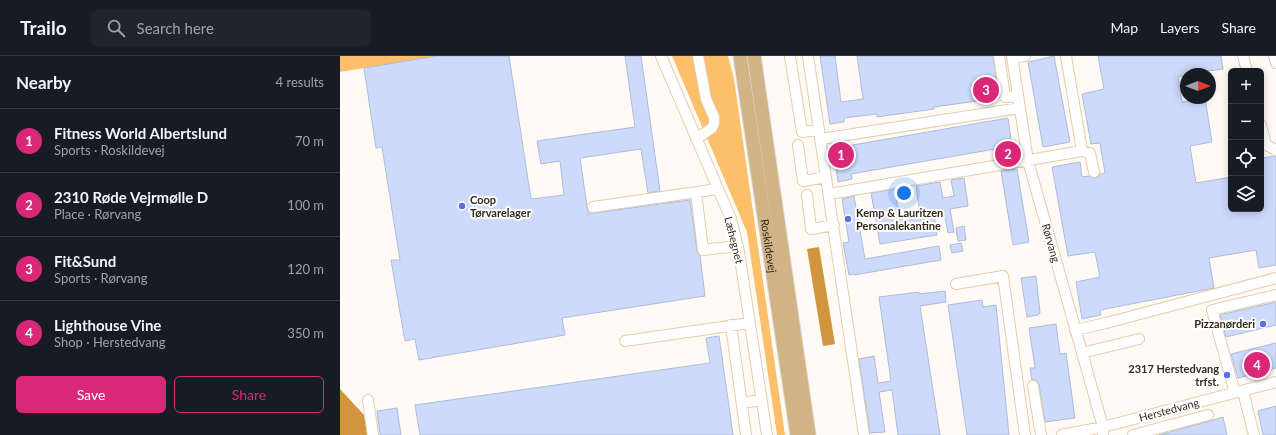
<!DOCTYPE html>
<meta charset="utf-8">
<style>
body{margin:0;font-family:Lato,sans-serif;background:#20242c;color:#f1f3f6}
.controls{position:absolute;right:12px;top:12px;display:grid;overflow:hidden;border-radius:6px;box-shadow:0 2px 10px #0003}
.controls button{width:36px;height:36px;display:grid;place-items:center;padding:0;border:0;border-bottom:1px solid #363941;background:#171b24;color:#f1f3f6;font:20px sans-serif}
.compass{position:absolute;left:840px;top:12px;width:36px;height:36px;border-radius:50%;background:#171b24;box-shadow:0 2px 10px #0003;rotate:90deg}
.you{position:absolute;left:564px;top:137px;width:14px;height:14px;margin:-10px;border:3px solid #fff;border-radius:50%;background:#1a73e8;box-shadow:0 0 0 6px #1a73e833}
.badge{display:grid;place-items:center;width:26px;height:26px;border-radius:50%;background:#db2777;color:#fff;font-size:13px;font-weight:700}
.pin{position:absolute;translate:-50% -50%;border:2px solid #fff;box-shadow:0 1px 4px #0006}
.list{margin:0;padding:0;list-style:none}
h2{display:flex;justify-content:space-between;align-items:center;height:52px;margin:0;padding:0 16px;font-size:17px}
h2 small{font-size:13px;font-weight:400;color:#9ea1a6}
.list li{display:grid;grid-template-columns:26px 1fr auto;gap:12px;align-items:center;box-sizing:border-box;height:64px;padding:0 16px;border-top:1px solid #363941}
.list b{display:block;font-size:15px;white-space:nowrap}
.list p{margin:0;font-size:13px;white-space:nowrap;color:#9ea1a6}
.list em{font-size:13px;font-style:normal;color:#9ea1a6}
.actions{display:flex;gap:8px;padding:12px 16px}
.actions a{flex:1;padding:9px 0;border:1px solid #db2777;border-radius:6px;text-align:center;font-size:14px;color:#db2777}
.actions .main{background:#db2777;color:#fff}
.icon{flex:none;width:22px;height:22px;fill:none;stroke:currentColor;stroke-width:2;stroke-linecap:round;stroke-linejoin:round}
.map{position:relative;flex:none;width:936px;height:379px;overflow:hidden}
header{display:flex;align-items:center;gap:24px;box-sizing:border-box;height:56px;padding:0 20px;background:#171b24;border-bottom:1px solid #363941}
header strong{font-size:19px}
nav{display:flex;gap:22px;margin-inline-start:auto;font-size:14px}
.search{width:280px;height:36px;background:#20242c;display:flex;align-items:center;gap:10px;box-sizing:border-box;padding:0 14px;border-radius:6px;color:#9ea1a6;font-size:15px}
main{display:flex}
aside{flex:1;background:#171b24}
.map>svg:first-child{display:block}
.forest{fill:#fcbf6a}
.water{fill:#d0953d}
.building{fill:#cddafc;stroke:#afbbdd}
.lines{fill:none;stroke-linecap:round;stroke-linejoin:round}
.minor-casing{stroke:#e4ccad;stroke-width:12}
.major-casing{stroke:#dad8d6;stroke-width:15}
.minor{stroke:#fff;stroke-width:10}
.major{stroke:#d1b385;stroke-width:13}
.poi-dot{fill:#5572e7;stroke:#fff;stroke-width:1.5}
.labels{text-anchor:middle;stroke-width:4;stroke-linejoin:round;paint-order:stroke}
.poi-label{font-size:11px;font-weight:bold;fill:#33291d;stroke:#fff;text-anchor:start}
.street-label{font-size:11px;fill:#33291d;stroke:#fff}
</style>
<header>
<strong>Trailo</strong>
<div class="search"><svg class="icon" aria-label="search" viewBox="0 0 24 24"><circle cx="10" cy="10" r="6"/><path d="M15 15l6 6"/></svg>Search here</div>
<nav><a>Map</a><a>Layers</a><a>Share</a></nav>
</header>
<main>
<aside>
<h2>Nearby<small>4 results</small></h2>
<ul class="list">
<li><span class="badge">1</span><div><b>Fitness World Albertslund</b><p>Sports · Roskildevej</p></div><em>70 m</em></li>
<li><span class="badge">2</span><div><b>2310 Røde Vejrmølle D</b><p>Place · Rørvang</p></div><em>100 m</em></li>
<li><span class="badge">3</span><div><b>Fit&amp;Sund</b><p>Sports · Rørvang</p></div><em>120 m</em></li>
<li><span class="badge">4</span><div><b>Lighthouse Vine</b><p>Shop · Herstedvang</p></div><em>350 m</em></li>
</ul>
<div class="actions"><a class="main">Save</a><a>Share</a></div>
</aside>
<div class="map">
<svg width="936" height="379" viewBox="0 0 936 379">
<rect width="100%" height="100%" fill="#fffaf4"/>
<path class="forest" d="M0,0h97l-97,16z
M332,0h56l6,23 51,356h-8l-30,-203z"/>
<path class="water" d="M479,191l16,97 -12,2 -16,-97z
M0,333l24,26 3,20h-27z"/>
<path class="building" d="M97,0h72l22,143 33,-4 -4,-34 -19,3 -4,-23 98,-14 -10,-71h16l19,135 -12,2 -7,-44 -61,9 8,55h6l96,-13 7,51 3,5 5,40 -143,22 3,17 -146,25 -4,-21 -10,2 -14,-81h9l-18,-113 -6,1 -12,-80z
M480,0h15l6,46 22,-3 -6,-43h136l6,42 -65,9v2l-57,8v-3l-33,4v4l-14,2z
M714,0l16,86 -27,5 -15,-85z
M758,0h123l2,13 -37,5v1l-8,2 4,25 23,-4 7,44 -22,4 6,37 35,-6v32h30v-51l15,-2v109l-17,3 -3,-18 -47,8 5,30 -114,22 1,5 -19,4 -6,-37 24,-5 -5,-25 -27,4 -16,-89 28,-5 2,15 7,-1 6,2 3,-1 2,-3 5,-1 -5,-30 -9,1 -9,-50 22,-5z
M668,62l5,37 -10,2 -2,-9 -150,26 1,5 -14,3 -5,-38 14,-2v4z
M677,113l12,73 -16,3 -12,-74z
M624,122l4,28 -18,3 4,23 -6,1 -4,-21 -10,2 3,21 -57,9 -9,-51 24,-4 4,29 21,-4 -4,-28 24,-4 3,16 11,-2 -3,-16z
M514,140l11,63 74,-13 2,14 -87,15v-1l-5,1 -6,-32 6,-1 -7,-43z
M624,170l2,14 -8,1 -2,-13z
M621,187l2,8 -11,2 -2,-8z
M696,220l4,37 -2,2 -11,2 -6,-39z
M605,235l1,11 -26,4 20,129h-42l-6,-45 -13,2 6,40 -15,1 -11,-74 15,-3 4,27 13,-2 -12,-84 40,-5v2z
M642,244l1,7 13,-2 13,130h-42l-19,-130z
M936,246v23l-50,12 -6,-22z
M716,268l4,30 6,-1 9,65 -30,4 -6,-37 -3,-5h-4l-2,-12h5l-6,-40z
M379,280l14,99h-313l-5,-30 295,-42 -4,-25z
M936,287v25l-38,10 -7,-24z
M936,350v29h-13l-5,-24z
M57,352l4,27h-21l-3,-24z
M883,361l4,18h-68l51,-14z"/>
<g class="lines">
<g class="minor-casing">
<path id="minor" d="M321,0l70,163 8,33 28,183
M450,0l12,76 17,-2
M468,0l56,379
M659,0l6,41 13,-1
M672,0l16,105 75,266v8
M726,0l16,95
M903,0l4,15
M934,0l2,7
M672,2l13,-2
M921,69l5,20 10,5
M356,83l16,-11 2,-5v-6l-8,-18 -8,-43
M481,83l199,-31
M458,89l5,36 23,-4
M356,136l7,58 34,-4
M489,138l253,-43 8,2 4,19
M467,139l4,34 23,-4
M253,151l125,-18
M616,228l47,-8 22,159
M391,269l15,110
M735,274l31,-7 170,-45
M285,285l125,-18
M742,297l57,-14
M693,330l8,49
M903,335l11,44
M895,337l-23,-83 64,-15
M28,344l5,35
M402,347l19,-3
M722,379l41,-8 173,-45
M793,379l75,-20"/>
</g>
<g class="major-casing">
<g id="major">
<path id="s1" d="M400,0l57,379"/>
<path d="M414,0l55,379"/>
</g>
</g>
<use href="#minor" class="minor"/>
<use href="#major" class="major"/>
</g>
<g class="poi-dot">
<circle cx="122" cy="150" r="4"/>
<circle cx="508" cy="163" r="4"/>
<circle cx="923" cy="268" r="4"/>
<circle cx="887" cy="319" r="4"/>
</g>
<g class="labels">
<g class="poi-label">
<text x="130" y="148">Coop<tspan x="130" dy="13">Tørvarelager</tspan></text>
<text x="516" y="161">Kemp &amp; Lauritzen<tspan x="516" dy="13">Personalekantine</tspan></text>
<text x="915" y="272" text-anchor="end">Pizzanørderi</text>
<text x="879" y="317" text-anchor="end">2317 Herstedvang<tspan x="879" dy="13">trfst.</tspan></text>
</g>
<g class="street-label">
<text transform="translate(394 184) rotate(76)" y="4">Læhegnet</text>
<text transform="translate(711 187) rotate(74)" y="4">Rørvang</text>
<text dy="4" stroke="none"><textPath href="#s1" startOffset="192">Roskildevej</textPath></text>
<text transform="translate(829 354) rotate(-15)" y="4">Herstedvang</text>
</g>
</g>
</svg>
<div class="controls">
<button>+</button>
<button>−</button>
<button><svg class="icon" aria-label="locate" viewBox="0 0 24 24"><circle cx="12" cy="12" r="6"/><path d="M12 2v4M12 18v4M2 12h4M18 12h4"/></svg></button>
<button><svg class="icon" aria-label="layers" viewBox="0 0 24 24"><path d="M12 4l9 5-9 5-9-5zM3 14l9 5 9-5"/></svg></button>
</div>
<svg class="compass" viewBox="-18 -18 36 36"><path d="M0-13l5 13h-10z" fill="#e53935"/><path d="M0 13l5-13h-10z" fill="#9ea1a6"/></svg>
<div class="you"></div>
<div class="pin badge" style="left:501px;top:99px">1</div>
<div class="pin badge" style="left:668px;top:98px">2</div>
<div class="pin badge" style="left:646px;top:34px">3</div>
<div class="pin badge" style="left:917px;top:309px">4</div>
</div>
</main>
